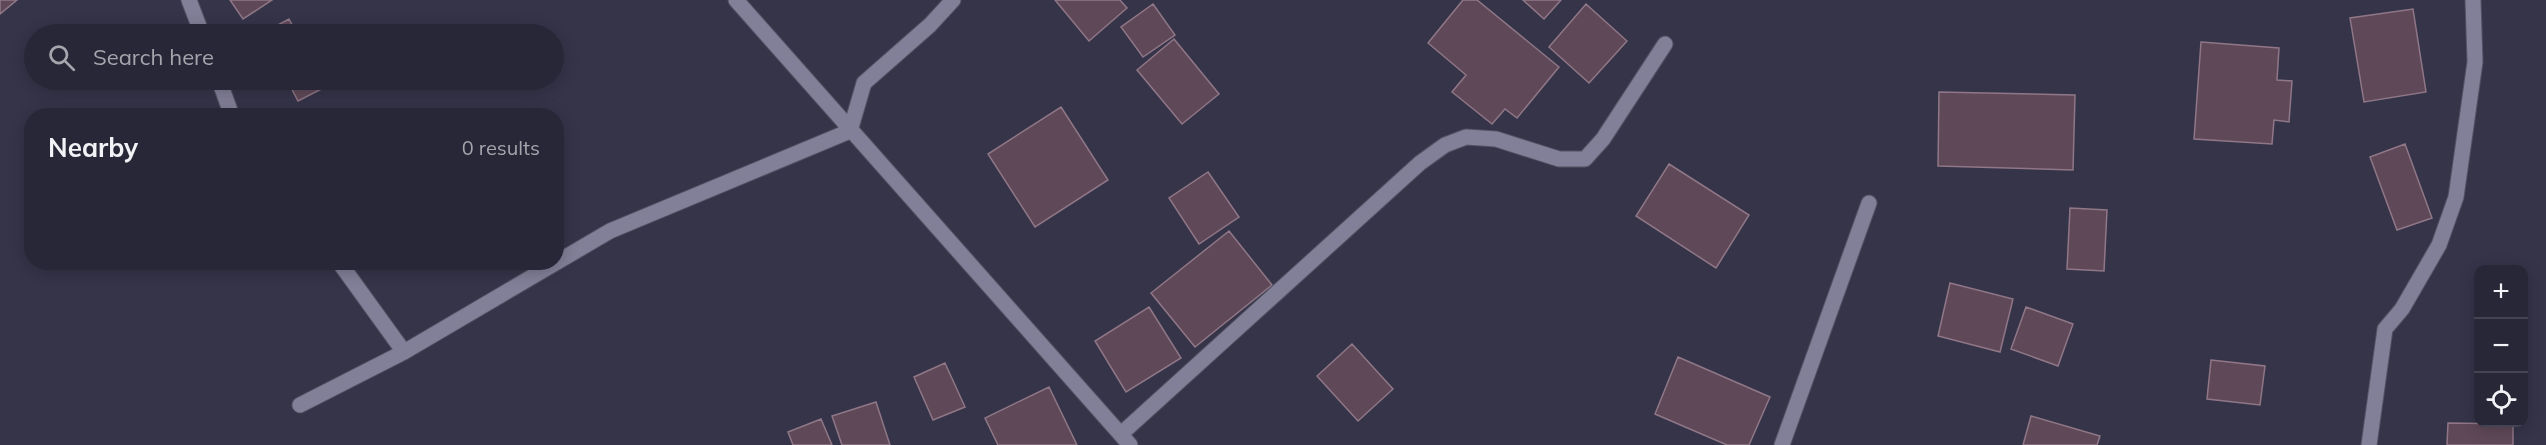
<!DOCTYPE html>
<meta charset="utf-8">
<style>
body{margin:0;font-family:Mulish,sans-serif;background:#343342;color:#f1f3f6}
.controls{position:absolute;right:18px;bottom:18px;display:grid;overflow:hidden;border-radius:12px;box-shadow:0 3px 15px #0003}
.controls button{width:54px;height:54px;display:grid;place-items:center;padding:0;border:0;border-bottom:2px solid #444452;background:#282737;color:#f1f3f6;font:30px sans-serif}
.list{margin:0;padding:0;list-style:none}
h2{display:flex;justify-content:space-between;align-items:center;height:78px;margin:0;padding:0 24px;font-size:26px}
h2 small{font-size:20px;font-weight:400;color:#a5a5ad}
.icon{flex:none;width:33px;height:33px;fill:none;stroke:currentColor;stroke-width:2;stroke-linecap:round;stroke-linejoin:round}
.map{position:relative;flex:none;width:2546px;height:445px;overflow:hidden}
.search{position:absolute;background:#282737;box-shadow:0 3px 15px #0003;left:24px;top:24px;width:540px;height:66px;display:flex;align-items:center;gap:15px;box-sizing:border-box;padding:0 21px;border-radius:33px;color:#a5a5ad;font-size:22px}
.panel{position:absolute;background:#282737;box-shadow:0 3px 15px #0003;left:24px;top:108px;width:540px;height:162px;border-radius:24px}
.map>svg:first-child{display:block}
.building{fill:#5f4958;stroke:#8f7787;stroke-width:1.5}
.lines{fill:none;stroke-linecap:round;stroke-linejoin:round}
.minor-casing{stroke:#545264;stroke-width:17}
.minor{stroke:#827f98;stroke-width:15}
</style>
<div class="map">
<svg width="2546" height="445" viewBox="0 0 2546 445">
<rect width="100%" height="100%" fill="#363449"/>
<path class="building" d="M0,0h17l-17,14z
M230,0h42l-29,19z
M1055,0h65l7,8 -38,33z
M1463,0h14l82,67 -42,51 -12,-9 -13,15 -40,-32 14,-17 -38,-32z
M1523,0h38l-17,19z
M1153,4l22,31 -32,22 -22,-30z
M1586,4l41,37 -38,42 -40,-36z
M2413,9l13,83 -62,10 -14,-84z
M289,19l8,15h-34v-1z
M1174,39l45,55 -37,30 -45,-54z
M2201,42l78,6 -2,32 15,1 -3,41 -15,-2 -2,24 -78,-5z
M287,80h52l-41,21z
M1939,92l136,3 -2,75 -135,-4z
M1061,107l47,73 -73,47 -47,-73z
M2405,144l27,74 -35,12 -27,-73z
M1669,164l80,51 -33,53 -80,-52z
M1208,172l31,45 -40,27 -30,-46z
M2070,208l37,2 -3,61 -37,-2z
M1229,231l43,54 -77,62 -44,-54z
M1950,283l63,16 -13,53 -62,-16z
M1149,307l32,51 -55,34 -31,-51z
M2026,307l47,17 -15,42 -47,-17z
M1352,344l41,45 -35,32 -41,-45z
M1678,357l92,40 -21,48h-22l-72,-31z
M2211,360l54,6 -5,39 -53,-6z
M945,363l20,44 -32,13 -19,-43z
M1049,387l28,58h-79l-13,-27z
M876,402l14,43h-48l-10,-29z
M2031,416l69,20 -3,9h-74z
M821,419l11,26h-39l-5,-13z
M2448,423l65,1v21h-66z"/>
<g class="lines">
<g class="minor-casing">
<path id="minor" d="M189,0l13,34
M736,0l394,445
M219,80l13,36
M339,262l65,90
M300,405l104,-53 206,-121 240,-100 14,-48 66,-58 23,-25
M1121,434l299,-271 25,-18 21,-8 30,2 63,20h26l18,-20 62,-95
M1782,445l87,-242
M2369,445l16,-116 17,-20 37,-64 17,-48 19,-135 -2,-62"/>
</g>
<use href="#minor" class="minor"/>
</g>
</svg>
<div class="controls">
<button>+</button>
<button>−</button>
<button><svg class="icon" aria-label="locate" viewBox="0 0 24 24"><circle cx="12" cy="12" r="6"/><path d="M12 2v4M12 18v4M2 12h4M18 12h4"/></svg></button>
</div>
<div class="search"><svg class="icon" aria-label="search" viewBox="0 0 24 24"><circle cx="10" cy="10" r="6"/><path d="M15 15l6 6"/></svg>Search here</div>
<section class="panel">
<h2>Nearby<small>0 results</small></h2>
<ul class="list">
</ul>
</section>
</div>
